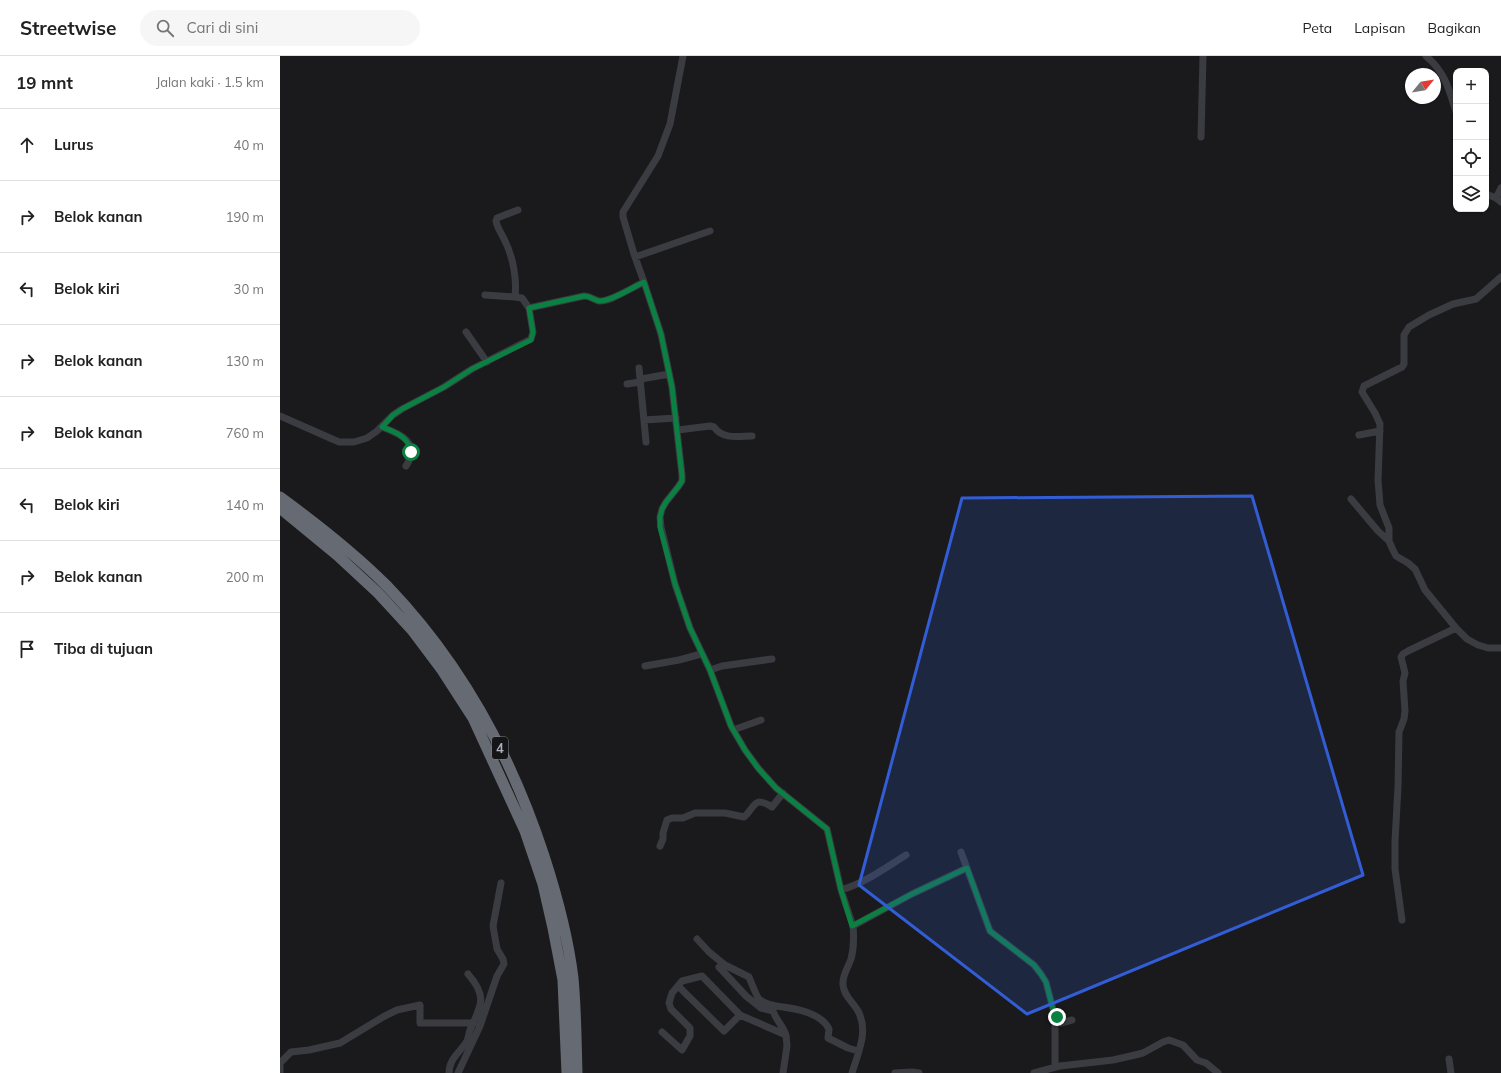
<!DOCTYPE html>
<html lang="id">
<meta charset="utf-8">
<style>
body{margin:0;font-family:Mulish,sans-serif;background:#f6f6f6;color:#222}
.controls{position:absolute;right:12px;top:12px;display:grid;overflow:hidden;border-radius:8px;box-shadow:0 1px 3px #0004}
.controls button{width:36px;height:36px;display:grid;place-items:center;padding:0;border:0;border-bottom:1px solid #e0e0e0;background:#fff;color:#222;font:20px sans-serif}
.compass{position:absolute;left:1125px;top:12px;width:36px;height:36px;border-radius:50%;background:#fff;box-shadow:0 1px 3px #0004;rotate:60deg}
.stop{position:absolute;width:12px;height:12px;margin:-9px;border:3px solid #0b8043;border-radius:50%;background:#fff}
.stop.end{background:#0b8043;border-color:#fff;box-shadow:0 1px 4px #0008}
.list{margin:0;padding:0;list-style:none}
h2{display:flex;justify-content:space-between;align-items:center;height:52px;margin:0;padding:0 16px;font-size:17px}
h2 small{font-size:13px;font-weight:400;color:#767676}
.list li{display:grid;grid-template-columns:26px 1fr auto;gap:12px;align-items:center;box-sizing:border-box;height:72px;padding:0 16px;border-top:1px solid #e0e0e0}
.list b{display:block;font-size:15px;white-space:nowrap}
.list em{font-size:13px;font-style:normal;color:#767676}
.icon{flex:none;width:22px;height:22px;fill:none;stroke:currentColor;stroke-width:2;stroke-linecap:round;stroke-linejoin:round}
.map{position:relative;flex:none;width:1221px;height:1017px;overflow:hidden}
header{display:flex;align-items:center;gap:24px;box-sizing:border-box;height:56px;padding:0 20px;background:#fff;border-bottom:1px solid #e0e0e0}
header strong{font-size:19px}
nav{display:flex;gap:22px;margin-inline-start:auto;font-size:14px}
.search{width:280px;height:36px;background:#f6f6f6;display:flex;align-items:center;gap:10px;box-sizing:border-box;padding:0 14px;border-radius:22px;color:#767676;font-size:15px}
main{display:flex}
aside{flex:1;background:#fff}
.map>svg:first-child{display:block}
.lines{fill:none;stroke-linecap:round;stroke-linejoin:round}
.minor{stroke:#3b3c42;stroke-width:7}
.highway{stroke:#666a73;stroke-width:11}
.route{stroke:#0b8043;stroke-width:5}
.marked{fill:#325dd4;fill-opacity:0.2;stroke:#325dd4;stroke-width:3;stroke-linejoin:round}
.labels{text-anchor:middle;stroke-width:3;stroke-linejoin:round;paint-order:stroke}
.shield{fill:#151518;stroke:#7f828b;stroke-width:1}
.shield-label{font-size:13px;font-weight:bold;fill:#acb1bc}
</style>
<header>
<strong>Streetwise</strong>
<div class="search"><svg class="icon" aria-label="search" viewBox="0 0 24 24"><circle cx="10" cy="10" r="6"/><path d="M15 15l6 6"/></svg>Cari di sini</div>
<nav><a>Peta</a><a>Lapisan</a><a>Bagikan</a></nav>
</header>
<main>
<aside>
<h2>19 mnt<small>Jalan kaki · 1.5 km</small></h2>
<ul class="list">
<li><svg class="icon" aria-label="ahead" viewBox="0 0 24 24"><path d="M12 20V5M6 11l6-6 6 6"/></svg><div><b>Lurus</b></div><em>40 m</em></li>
<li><svg class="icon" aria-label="right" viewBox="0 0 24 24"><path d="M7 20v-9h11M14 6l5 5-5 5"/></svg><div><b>Belok kanan</b></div><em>190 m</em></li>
<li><svg class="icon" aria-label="left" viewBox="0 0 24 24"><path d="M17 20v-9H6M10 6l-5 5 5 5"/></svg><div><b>Belok kiri</b></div><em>30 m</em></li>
<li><svg class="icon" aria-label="right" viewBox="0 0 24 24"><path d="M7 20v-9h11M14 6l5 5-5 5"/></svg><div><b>Belok kanan</b></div><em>130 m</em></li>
<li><svg class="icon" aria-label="right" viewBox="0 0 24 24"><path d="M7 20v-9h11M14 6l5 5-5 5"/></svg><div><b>Belok kanan</b></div><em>760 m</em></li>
<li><svg class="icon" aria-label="left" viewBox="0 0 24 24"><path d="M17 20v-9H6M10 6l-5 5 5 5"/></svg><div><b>Belok kiri</b></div><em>140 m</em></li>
<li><svg class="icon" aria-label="right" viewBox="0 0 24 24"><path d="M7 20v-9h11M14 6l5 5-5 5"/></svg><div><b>Belok kanan</b></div><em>200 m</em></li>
<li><svg class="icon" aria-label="arrive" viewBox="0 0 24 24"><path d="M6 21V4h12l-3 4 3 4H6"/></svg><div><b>Tiba di tujuan</b></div></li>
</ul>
</aside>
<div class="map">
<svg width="1221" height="1017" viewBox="0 0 1221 1017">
<rect width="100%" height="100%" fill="#1a1a1c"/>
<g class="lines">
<path class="minor" d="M1146,0c19,16 23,33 30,56
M921,81l2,-81
M1206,138l10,4 5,4
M1216,142l5,-10
M238,154l-21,8 -1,3c1,7 6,13 9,20 8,16 12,38 10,56l7,1 7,10
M355,201l75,-26
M1221,221l-25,22 -23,5 -24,11 -20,12 -5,8v29l-2,3 -38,19 -2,6 13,21 5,11 -2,56 2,25 9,23v13l3,7 4,8 12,7 7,6 10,21 31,38 11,11 11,6 10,3h13
M364,226l-10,-28 -11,-37v-5l35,-56 12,-32 13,-68
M205,239l30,2
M186,276l21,30
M359,312l7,74
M361,323l28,-5
M347,328l13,-2
M0,360l59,26h15l13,-4 10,-7 16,-16 9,-6 42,-22 28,-18 59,-30 2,-7 -4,-24 55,-12c6,0 10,4 15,5 11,1 34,-14 45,-19l17,52 11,53 10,88v6l-4,6 -12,15 -4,7 -2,8 1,10 14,57 15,44 20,42 21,56 14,24 14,19 17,19 51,41 14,61 12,36c1,11 1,22 -2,33 -3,9 -9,16 -8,26 1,11 10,17 15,26 11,20 0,42 -6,62
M364,364l32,-2
M102,371c19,7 39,16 24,39
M398,374l32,-4 4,1c9,13 25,9 38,9
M1079,379l21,-4
M1071,443l27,32 11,10
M365,610l34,-6 22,-6
M430,614l12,-4 50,-7
M453,674l28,-10
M380,790l3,-7v-6l4,-13 5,-2h11l12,-5h30l19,4c12,-10 9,-22 28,-10l11,-14
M681,796l29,79 44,34 7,9 5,8 9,35
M561,834c24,-7 44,-22 65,-35
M1122,864l-7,-51v-28l3,-54 1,-55 5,-13 1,-8 -2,-30 2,-8 -4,-16 2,-3 5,-3 48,-23
M573,870l59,-32 55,-26
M417,883l12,13 16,13 24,12c2,5 8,20 10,22 6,6 16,7 24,8 15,2 39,7 46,22l-1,9 20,10 10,3
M439,911l27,29 15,12 12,3c3,9 10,15 13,24
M398,930l46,45 16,-16
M382,976l20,18 8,-14v-8l-19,-19 -2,-6 3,-10 10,-12 20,-5 38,39 46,20 1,11 -4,27
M1169,1003l2,14
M775,1011v-50l3,1 3,5 11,-3
M0,1017v-10l11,-11 18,-2 31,-7 43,-26 14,-7 23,-5v18h54
M169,1017c0,-13 9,-19 16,-29 4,-4 3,-9 5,-14 11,-25 18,-33 -2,-56
M178,1017l22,-47 17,-50 7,-12 -1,-5 -6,-10 -4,-23 8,-43
M615,1017l17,-1 7,1
M754,1017l26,-7 53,-6 22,-5 8,-2 20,-11 6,-2 14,5 14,15 9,3 12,10"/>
<path class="highway" d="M0,441c37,27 74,56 107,89 74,77 124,169 157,270 13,40 24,81 29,122 3,32 3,63 4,95
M0,452l57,47 41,38 34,37 30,40 31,48 52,113 18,53 10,44 10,52 4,93"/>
</g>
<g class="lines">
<path class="route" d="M131,396c-3,-16 -16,-20 -29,-25l11,-12 9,-6 42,-22 28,-18 59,-29 2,-8 -4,-24 55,-12c6,0 10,4 15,5 11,1 34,-14 45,-19l17,52 11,53 10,88v6l-4,6 -12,15 -4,7 -2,8v10l15,57 15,44 20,42 21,56 14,24 13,18 18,20 51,41 14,61 11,36 60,-32 55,-26 23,63 44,34 7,9 5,8 9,35h2"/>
</g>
<path class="marked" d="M972,440l111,379 -336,139 -168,-129 103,-387z"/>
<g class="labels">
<rect class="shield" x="212" y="681" width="16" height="22" rx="3"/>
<g class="shield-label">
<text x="220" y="697">4</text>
</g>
</g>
</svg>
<div class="controls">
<button>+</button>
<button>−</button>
<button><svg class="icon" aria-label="locate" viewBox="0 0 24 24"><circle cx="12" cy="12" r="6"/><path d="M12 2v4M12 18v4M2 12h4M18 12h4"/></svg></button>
<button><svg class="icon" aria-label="layers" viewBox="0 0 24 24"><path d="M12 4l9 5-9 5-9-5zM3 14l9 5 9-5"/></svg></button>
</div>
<svg class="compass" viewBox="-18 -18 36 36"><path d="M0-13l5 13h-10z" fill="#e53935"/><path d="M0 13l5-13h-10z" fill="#767676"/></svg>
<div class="stop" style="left:131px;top:396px"></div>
<div class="stop end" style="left:777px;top:961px"></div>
</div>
</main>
